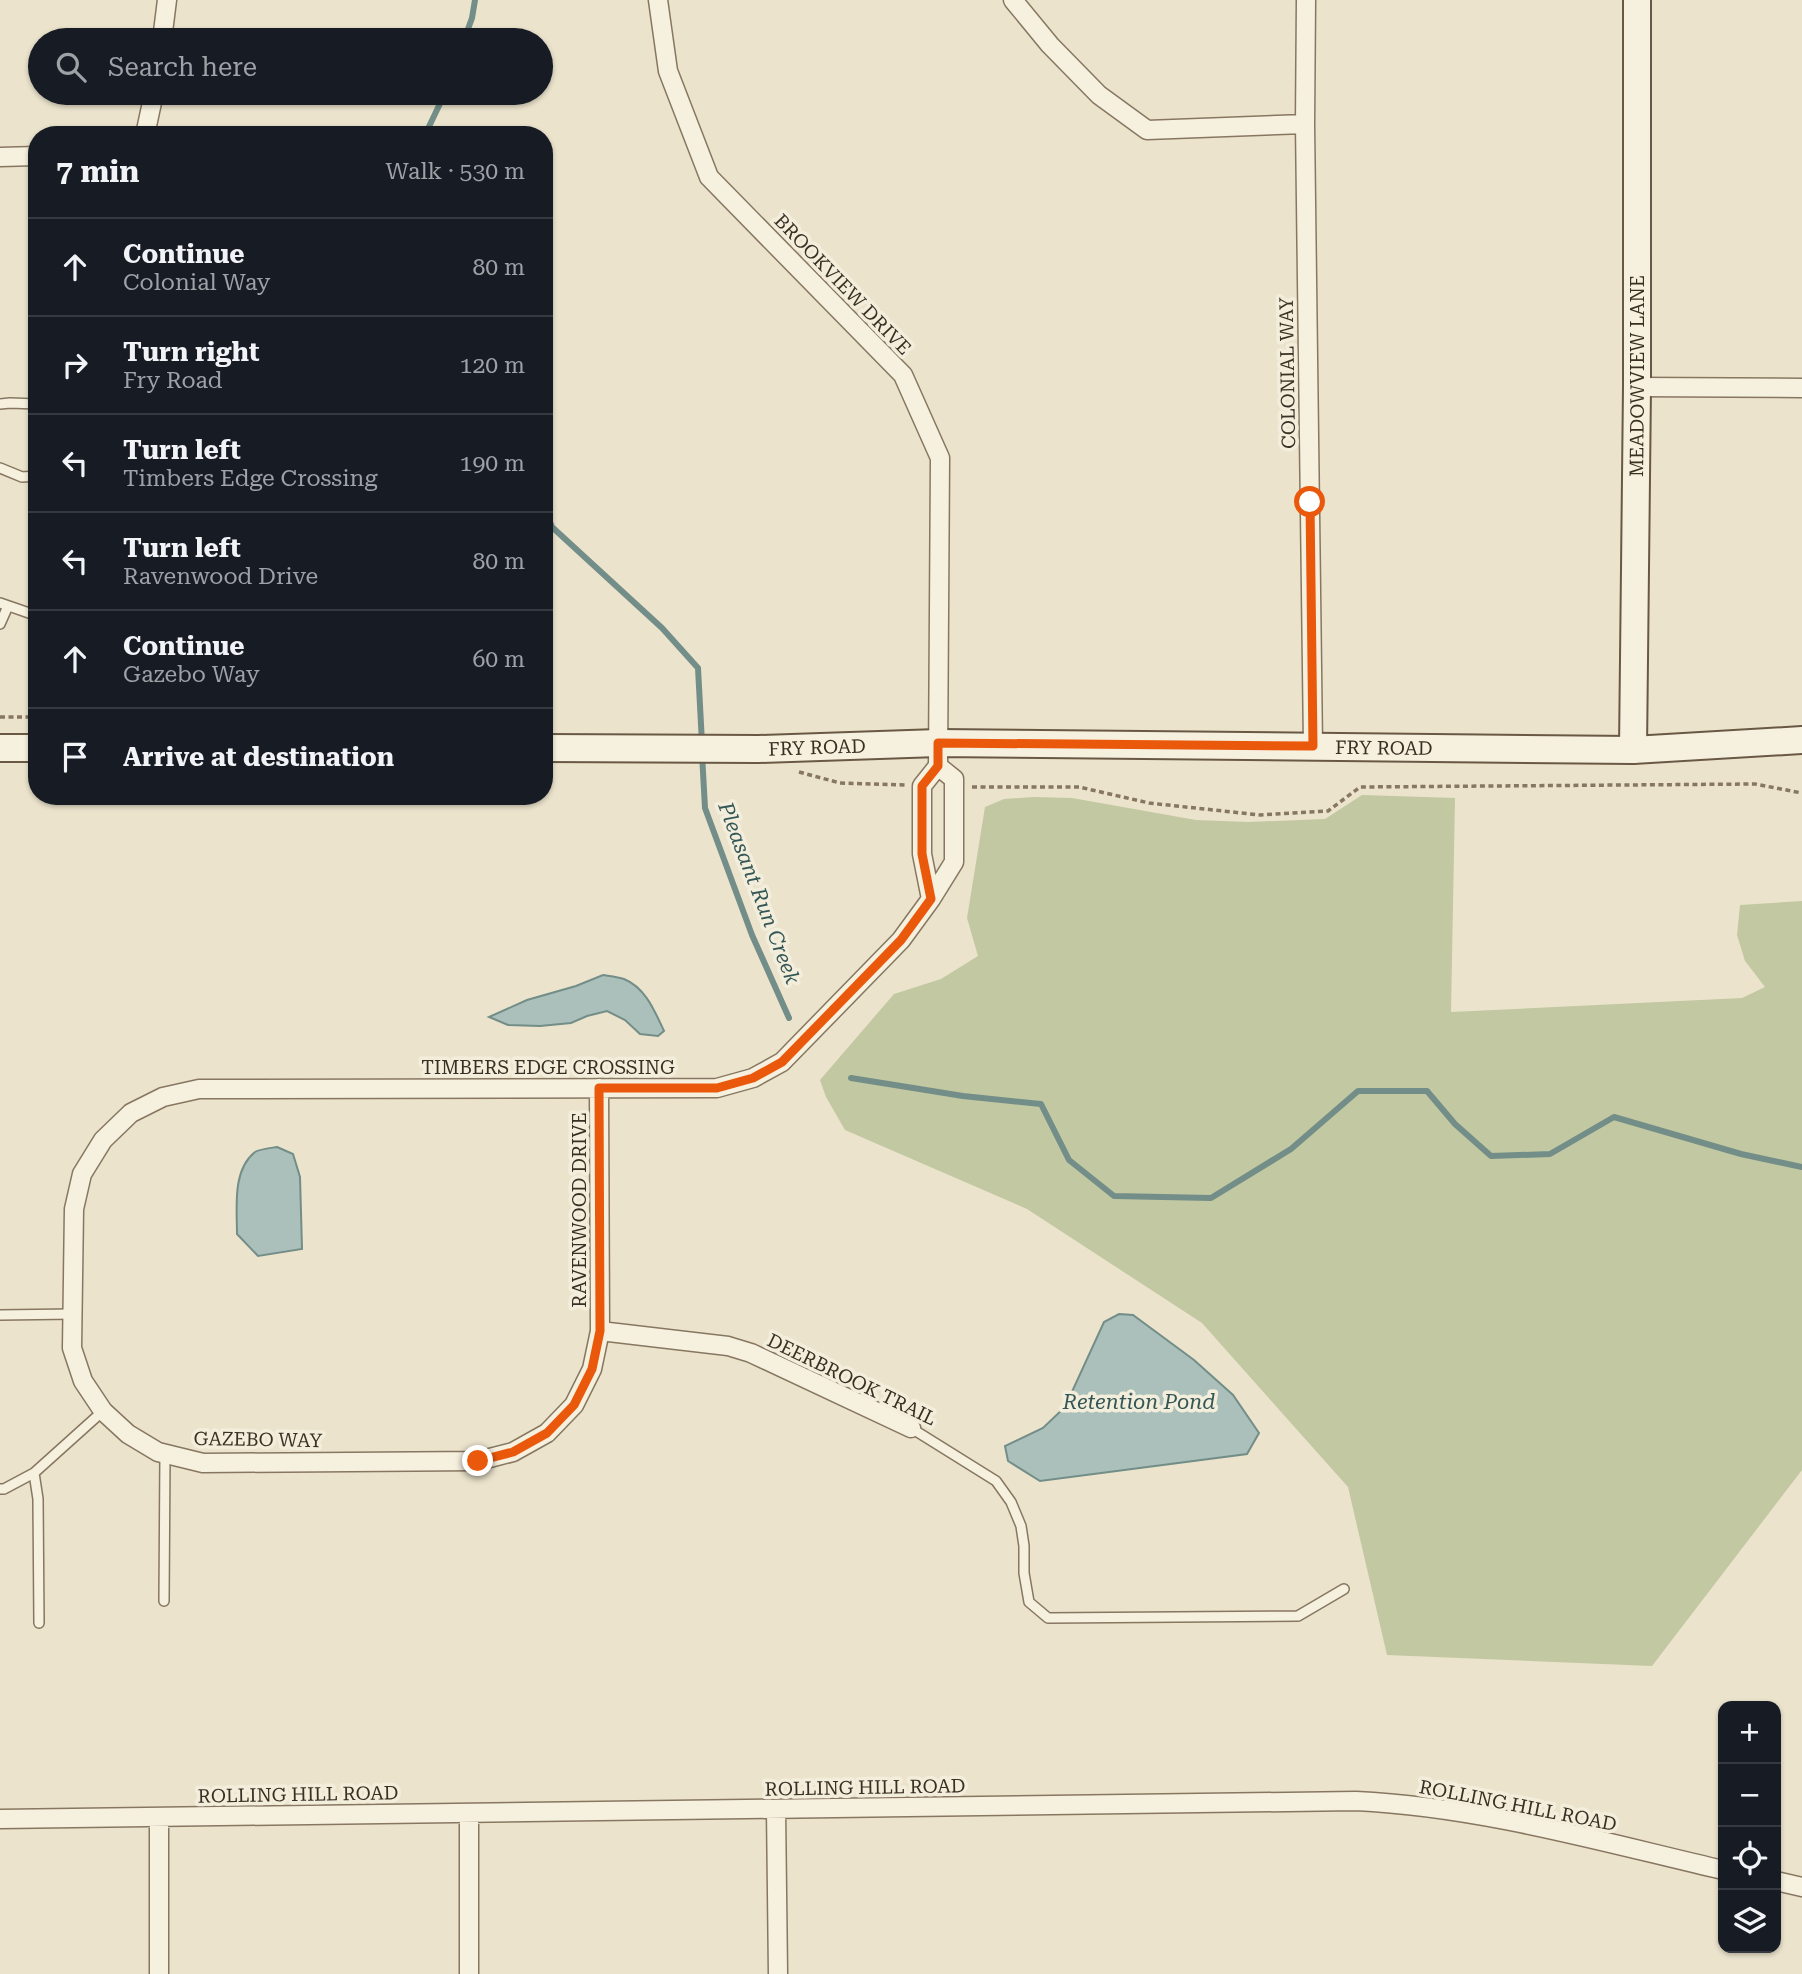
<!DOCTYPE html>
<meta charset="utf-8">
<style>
body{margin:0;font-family:"Roboto Serif",serif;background:#20242c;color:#f1f3f6}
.controls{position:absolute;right:21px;bottom:21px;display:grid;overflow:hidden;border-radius:14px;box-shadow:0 2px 5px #0004}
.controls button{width:63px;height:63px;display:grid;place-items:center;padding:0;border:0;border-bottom:2px solid #363941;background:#171b24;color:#f1f3f6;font:35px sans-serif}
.stop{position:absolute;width:21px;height:21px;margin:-16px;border:5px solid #ea580c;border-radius:50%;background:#fff}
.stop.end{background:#ea580c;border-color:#fff;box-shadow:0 2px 7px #0008}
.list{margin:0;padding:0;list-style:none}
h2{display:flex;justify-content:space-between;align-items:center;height:91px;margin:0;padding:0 28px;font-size:30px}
h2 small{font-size:23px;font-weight:400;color:#9ea1a6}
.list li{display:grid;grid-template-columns:46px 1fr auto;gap:21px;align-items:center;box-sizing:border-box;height:98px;padding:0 28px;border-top:2px solid #363941}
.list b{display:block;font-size:26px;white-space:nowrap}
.list p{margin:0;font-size:23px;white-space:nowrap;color:#9ea1a6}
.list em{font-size:23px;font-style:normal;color:#9ea1a6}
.icon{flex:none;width:38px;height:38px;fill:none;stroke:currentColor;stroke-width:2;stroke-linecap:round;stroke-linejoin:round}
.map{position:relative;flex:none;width:1802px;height:1974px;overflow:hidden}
.search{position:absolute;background:#171b24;box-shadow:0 2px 5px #0004;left:28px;top:28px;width:525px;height:77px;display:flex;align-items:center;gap:18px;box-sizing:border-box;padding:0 24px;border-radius:38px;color:#9ea1a6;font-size:26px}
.panel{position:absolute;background:#171b24;box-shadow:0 2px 5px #0004;left:28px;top:126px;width:525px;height:679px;border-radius:28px}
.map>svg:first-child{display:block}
.green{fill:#c2c8a1}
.water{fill:#acc0bb;stroke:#738e88;stroke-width:2}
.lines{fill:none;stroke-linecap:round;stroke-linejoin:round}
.stream{stroke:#738e88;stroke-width:6}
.lane-casing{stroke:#877761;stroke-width:12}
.street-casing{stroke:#877761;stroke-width:21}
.secondary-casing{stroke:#695844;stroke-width:30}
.path{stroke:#877761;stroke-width:3.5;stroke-dasharray:5 3.5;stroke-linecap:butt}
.lane{stroke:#f6f0df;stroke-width:9}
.street{stroke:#f6f0df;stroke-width:18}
.secondary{stroke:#f6f0df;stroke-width:26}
.route{stroke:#ea580c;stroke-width:9}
.labels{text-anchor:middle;stroke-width:7;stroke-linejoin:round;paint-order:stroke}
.street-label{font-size:19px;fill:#392f23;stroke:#f3eddb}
.water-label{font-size:21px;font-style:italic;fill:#345756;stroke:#f3eddb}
</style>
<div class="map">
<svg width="1802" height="1974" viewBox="0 0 1802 1974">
<rect width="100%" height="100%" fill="#ebe3cc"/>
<path class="green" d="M1362,795l93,3 -4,214 291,-14 23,-11 -20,-26 -8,-26 3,-30 62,-4v569l-150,196 -265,-11 -39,-168 -146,-164 -175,-114 -182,-79 -19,-33 -6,-17 74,-86 47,-15 37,-23 -11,-38 18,-111 19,-8 30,-2 38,1 124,22 52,2 77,-3z"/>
<path class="water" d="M603,975c6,1 15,2 21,4 22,9 31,33 40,52l-6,5 -18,-2 -15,-14 -18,-9 -20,5 -16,7 -31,3 -32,-1 -19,-8 38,-17 49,-14z
M277,1147l16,7 7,23 2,72 -44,7 -21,-22c0,-26 -5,-64 18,-82 5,-3 16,-4 22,-5z
M1119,1314l14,1 61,45 39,35 26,38 -12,21 -207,27 -32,-20 -3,-15 38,-18 22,-21 39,-85z"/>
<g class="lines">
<path class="stream" d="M464,40l8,-22 3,-18
M425,135l20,-42
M544,508l8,19 110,101 36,40 4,75
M702,754l3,54 47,127 37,83
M851,1078l112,18 78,8 28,56 45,36 97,2 80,-49 67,-58h69l28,33 36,32 59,-2 64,-37 127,37 61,13"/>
<g class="lane-casing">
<path id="lane" d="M0,404l10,-1 27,1
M0,468l22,9 15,-1
M0,603l29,10h8
M0,624l8,-18
M0,1315l73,-1
M911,1428l85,53 15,21 10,24 3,20v27l5,29 19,16 250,-2 46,-27
M34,1473l4,26 1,124
M0,1489h4l30,-16 69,-62
M164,1601l1,-147"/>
</g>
<g class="street-casing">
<path id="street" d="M658,0l10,71 41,106 194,198 37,83 -2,308 -16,20v68l9,45
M1013,0l37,45 49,50 48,35 158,-6
M1306,0l-1,124 8,622
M162,40l5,-40
M145,135l9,-42
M0,157l37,-1
M1637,387l165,1
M599,1088l1,243 -8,38 -18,36 -27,28 -34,19 -35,9 -275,2 -45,-11 -30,-18 -25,-23 -20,-30 -11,-33 2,-139 8,-35 21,-34 28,-27 32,-16 36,-8 518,-1 36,-10 29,-16 119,-122 30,-41 23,-37v-83l-16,-13
M600,1331l128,15 23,7 160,75
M776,1809l2,165
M159,1817v157
M0,1819l1356,-18c125,6 246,41 367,69
M1776,1881l26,6
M469,1974v-160"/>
</g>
<g class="secondary-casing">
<g id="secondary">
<path d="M0,748h37"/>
<path id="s1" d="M544,748l215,1 179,-6 695,7 169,-10"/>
<path id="s2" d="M1633,750l4,-363v-387"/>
</g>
</g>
<path class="path" d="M0,717h37
M799,772l41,11 65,2
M972,787h107l70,16 111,12 68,-4 32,-24 395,-3 47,9"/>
<use href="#lane" class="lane"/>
<use href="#street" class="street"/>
<use href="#secondary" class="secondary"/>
</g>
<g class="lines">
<path class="route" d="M478,1461l35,-9 34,-19 27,-28 18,-36 8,-38 -1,-243h118l36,-10 29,-16 119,-122 30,-41 -9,-45v-68l16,-20v-23l375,3 -3,-244"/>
</g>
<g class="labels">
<g class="street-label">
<text transform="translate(843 284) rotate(46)" y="7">BROOKVIEW DRIVE</text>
<text transform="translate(1287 373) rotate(-91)" y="7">COLONIAL WAY</text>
<text dy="7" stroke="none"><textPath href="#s2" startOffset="374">MEADOWVIEW LANE</textPath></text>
<text dy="7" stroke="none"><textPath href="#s1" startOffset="273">FRY ROAD</textPath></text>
<text dy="7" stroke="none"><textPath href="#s1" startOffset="840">FRY ROAD</textPath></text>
<text x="548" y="1074">TIMBERS EDGE CROSSING</text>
<text transform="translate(579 1210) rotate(-90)" y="7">RAVENWOOD DRIVE</text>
<text transform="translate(852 1379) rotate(26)" y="7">DEERBROOK TRAIL</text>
<text transform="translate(258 1439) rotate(1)" y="7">GAZEBO WAY</text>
<text transform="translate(865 1787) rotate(-1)" y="7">ROLLING HILL ROAD</text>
<text transform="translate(298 1794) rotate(-1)" y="7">ROLLING HILL ROAD</text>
<text transform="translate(1518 1805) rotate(11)" y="7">ROLLING HILL ROAD</text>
</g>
<g class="water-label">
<text transform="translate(759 893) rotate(69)" y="7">Pleasant Run Creek</text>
<text x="1139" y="1409">Retention Pond</text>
</g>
</g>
</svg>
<div class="controls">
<button>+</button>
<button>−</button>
<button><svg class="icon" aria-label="locate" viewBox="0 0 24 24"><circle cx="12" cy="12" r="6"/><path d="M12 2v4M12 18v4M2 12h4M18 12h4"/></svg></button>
<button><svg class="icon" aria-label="layers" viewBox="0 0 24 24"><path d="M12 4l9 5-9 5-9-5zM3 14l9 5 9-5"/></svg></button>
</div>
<div class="stop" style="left:1310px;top:502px"></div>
<div class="stop end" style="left:478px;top:1461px"></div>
<div class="search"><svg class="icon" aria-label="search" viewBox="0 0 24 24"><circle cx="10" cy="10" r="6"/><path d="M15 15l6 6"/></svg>Search here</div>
<section class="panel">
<h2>7 min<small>Walk · 530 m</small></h2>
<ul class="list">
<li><svg class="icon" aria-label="ahead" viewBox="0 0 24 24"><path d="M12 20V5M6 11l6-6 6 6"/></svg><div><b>Continue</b><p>Colonial Way</p></div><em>80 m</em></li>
<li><svg class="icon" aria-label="right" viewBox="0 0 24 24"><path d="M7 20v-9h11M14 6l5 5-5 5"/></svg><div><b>Turn right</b><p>Fry Road</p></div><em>120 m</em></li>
<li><svg class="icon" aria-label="left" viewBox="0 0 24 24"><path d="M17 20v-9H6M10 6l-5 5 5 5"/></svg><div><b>Turn left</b><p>Timbers Edge Crossing</p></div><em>190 m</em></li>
<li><svg class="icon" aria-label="left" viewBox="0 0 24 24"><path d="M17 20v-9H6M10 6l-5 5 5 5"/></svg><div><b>Turn left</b><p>Ravenwood Drive</p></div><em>80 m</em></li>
<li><svg class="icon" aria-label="ahead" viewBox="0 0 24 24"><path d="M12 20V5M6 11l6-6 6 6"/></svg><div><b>Continue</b><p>Gazebo Way</p></div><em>60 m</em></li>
<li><svg class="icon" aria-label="arrive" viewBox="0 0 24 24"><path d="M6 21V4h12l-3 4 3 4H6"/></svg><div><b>Arrive at destination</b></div></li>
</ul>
</section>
</div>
